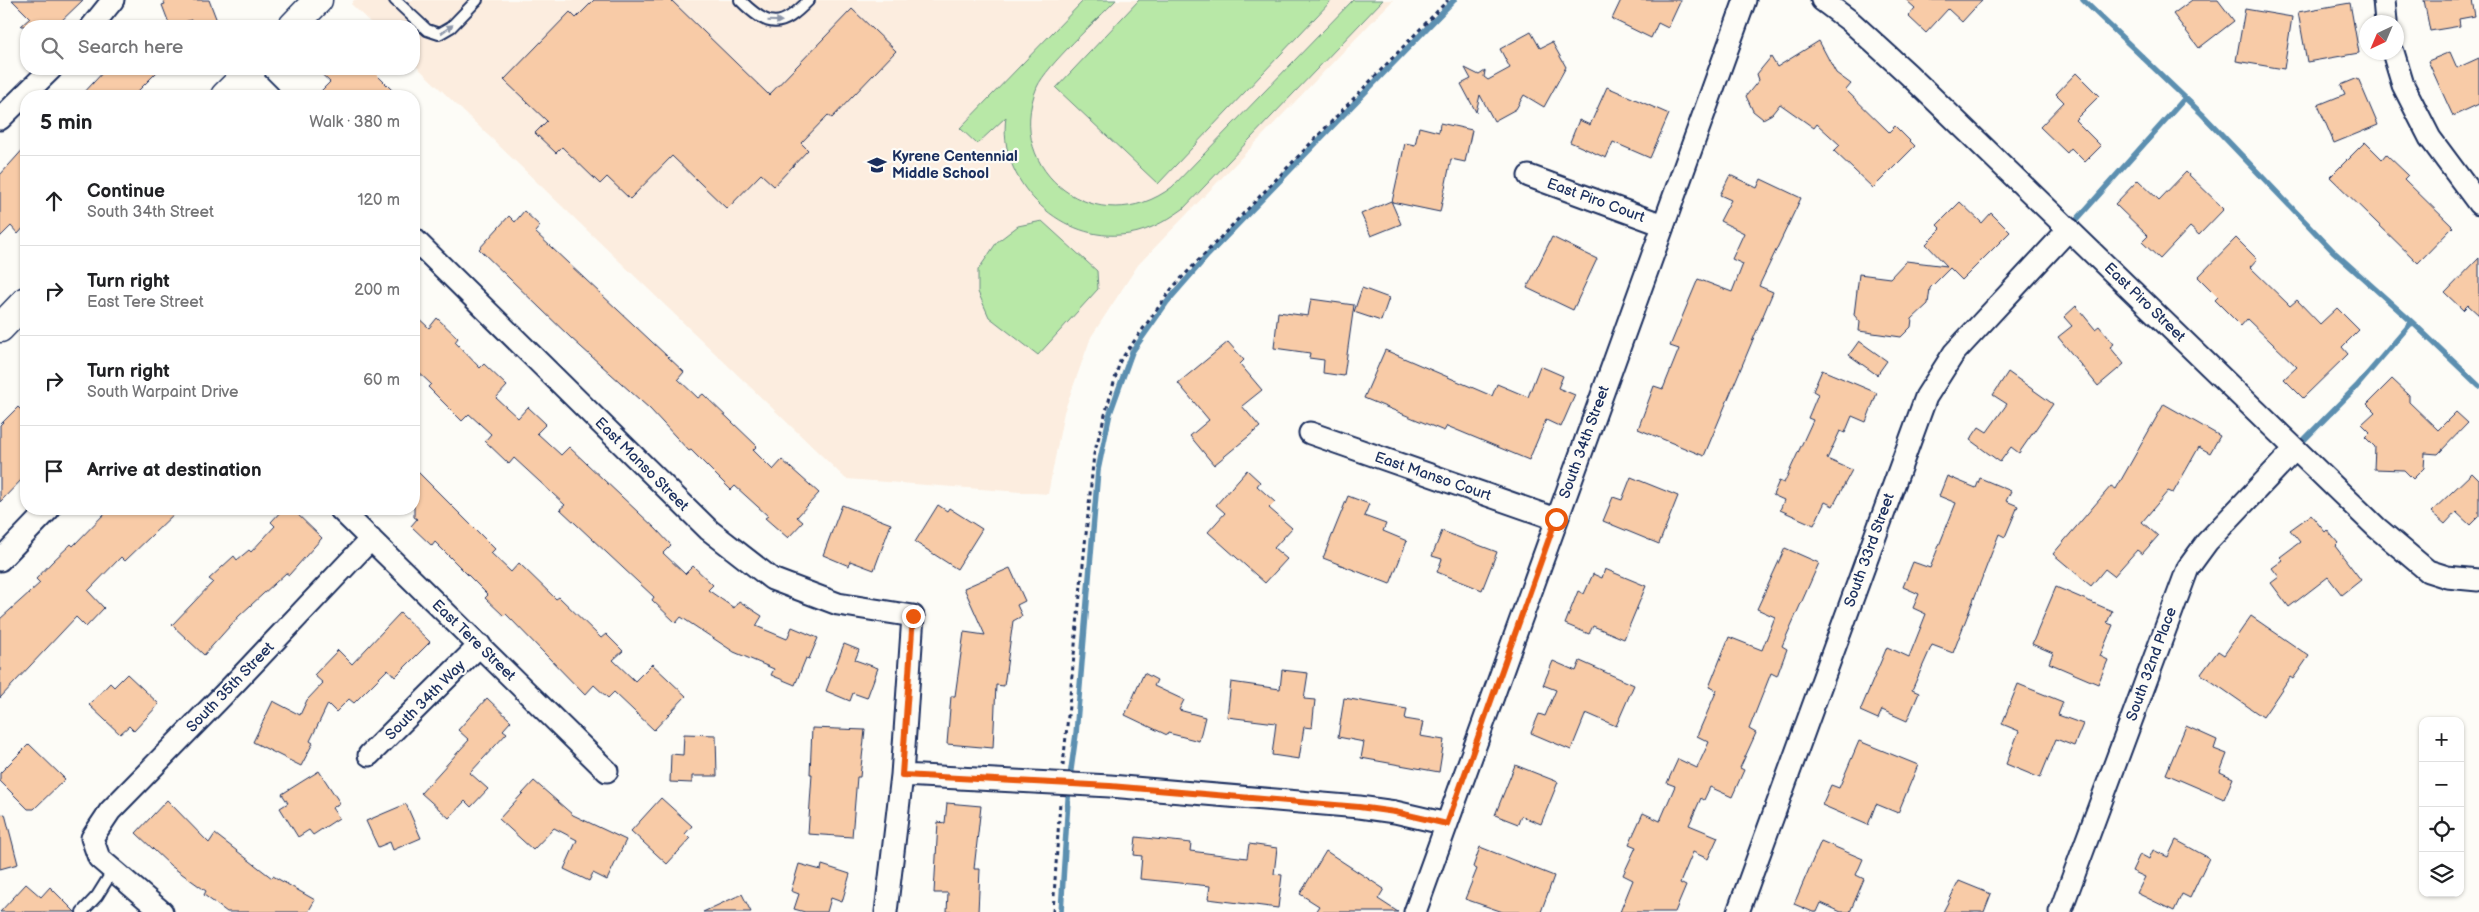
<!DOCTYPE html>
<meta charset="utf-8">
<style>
body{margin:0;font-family:"Balsamiq Sans",sans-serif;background:#f2f2f2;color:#202124}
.controls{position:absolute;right:15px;bottom:15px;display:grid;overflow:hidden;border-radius:10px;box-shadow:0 1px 4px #0004}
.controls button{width:45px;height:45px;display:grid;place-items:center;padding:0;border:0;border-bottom:1px solid #e0e0e0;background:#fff;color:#202124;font:25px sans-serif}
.compass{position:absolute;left:2359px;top:15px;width:45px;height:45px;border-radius:50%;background:#fff;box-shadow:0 1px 4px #0004;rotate:224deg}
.stop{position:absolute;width:15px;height:15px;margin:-11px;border:4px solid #ea580c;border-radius:50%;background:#fff}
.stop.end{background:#ea580c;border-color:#fff;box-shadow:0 1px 5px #0008}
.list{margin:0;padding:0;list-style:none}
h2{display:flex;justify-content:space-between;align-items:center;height:65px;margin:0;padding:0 20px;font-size:21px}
h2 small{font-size:16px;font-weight:400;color:#757577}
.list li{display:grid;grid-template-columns:32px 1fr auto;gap:15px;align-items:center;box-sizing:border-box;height:90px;padding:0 20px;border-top:1px solid #e0e0e0}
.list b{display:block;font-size:19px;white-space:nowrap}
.list p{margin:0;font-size:16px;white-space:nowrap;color:#757577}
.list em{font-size:16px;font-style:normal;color:#757577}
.icon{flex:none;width:28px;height:28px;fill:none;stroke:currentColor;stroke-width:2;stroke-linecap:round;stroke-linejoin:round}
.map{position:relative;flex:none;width:2479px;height:912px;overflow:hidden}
.search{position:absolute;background:#fff;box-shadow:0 1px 4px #0004;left:20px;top:20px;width:400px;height:55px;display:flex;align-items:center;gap:12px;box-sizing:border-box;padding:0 18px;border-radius:20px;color:#757577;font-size:19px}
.panel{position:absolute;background:#fff;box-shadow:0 1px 4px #0004;left:20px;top:90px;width:400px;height:425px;border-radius:20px}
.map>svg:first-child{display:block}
.built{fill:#fceddf}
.green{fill:#b8e8a7;stroke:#6a8c82}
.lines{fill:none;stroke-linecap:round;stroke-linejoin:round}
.stream{stroke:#5b8fb0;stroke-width:5.5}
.building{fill:#f8cba7;stroke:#1b2f5e}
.lane-casing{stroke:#1b2f5e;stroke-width:14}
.street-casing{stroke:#1b2f5e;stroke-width:25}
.secondary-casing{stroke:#1b2f5e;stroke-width:31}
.path{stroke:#1b2f5e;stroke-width:3;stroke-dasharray:4 4;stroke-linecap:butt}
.lane{stroke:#fdfcf7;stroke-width:10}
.street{stroke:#fdfcf7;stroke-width:21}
.secondary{stroke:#fdfcf7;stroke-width:28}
.oneway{fill:#8c96aa}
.route{stroke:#ea580c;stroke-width:6}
.labels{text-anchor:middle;stroke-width:4.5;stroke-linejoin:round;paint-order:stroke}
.poi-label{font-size:15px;font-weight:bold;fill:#1b2f5e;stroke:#fdfcf7;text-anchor:start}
.street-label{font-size:15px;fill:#1b2f5e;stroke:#fdfcf7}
</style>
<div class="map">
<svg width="2479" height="912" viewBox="0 0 2479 912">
<rect width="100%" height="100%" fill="#fdfcf7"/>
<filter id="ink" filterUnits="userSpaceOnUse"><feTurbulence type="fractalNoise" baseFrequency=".02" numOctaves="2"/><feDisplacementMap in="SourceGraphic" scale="10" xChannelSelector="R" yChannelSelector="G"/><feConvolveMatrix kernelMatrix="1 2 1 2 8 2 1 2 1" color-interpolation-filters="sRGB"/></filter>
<g filter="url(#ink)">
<path class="built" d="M354,0h1039l-255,265 -47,72 -27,75 -16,82 -202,-15 -432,-415v-38h-40l-23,-22z"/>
<path class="green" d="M1084,0h32c-19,20 -69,65 -79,87 -35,85 62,156 135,100l181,-187h30l-200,209c-18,13 -40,25 -63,26 -62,5 -123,-55 -114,-118l-29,27 -17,-16z
M1139,0h193l-174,184 -102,-96z
M1042,221l55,50 1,18 -60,66 -49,-38 -11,-25v-22l19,-28 21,-16z"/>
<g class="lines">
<path class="stream" d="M2083,0l119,114 132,138 78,70 67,64
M2072,225l113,-127
M2298,446l59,-60 55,-64
M1061,912l8,-128 7,-50 22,-264 12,-57 22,-61 35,-50 41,-47 246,-255"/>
</g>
<path class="building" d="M12,0h71l-27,26h-35l9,-8z
M163,0h46l10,26h-26l-2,-6 -21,6 -8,-21 3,-1z
M594,0h77l98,95 83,-86 44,42 -64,67 -4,-3 -27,28 7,7 -34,36 -13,-12 -34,35 -55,-53 -42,43 -23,-22 -7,7 -38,-37 -6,6 -21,-20 12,-12 -43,-41 66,-68 6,6z
M1621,0h60l-13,28 -10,-5 -7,15 -39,-19z
M1906,0h76l-20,22 -14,-13 -22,24 -18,-17 7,-8z
M2192,0h26l16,21 -35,27 -26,-34z
M2424,0h48l3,16 -16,3 1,7 -30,5z
M2350,3l9,50 -52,9 -9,-50z
M2245,9l47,8 -8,52 -48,-8z
M1531,32l9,16 12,-6 14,25 -22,40 -20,-12 -8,14 -22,12 -14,-26 -4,17 -15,-28 10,-5 -6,-11 14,7 6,-4 -1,6 4,3 22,-12 -10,-19z
M1819,41l17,32 15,11 -5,6 43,42 6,-6 20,20 -42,42 -39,-37 6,-6 -23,-21 -3,4 -34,-24 -8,10 -9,5 -10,-8 -7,-15 13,-16 -2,-6 14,-17 6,10z
M2450,52l7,16 22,-10v46l-26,12 -25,-55z
M106,69h54l-27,27h-52z
M316,69h55l27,27h-82l14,-14z
M2076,73l23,23 -24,24 26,26 -16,16 -14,-14 -4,5 -27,-26 24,-25 -8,-8z
M2358,78l20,47 -44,18 -16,-38 27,-11 -4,-9z
M1607,87l62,27 -19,44 -37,-16 -7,16 -36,-16 9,-22 11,5z
M1440,123l32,7 -7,32 -14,-3 -11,53 -48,-10 13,-59 10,2 4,-18 20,5z
M2365,142l17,17 4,-5 22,21 -4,4 49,48 -35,36 -88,-86z
M26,146v79l-8,9 -7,-8 -11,11v-62z
M2186,172l38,37 -25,26 -9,-8 -30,32 -18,-17 6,-6 -33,-32 23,-24 21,20z
M1730,175l27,13 4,-9 40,19 -42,88 14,6 -69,164 -66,-27 16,-43 9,3 16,-40 -9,-3 28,-67 34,13 11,-28 -11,-5 12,-26 -24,-12 11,-21 -11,-5z
M1391,201l10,23 -30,12 -10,-22z
M1960,202l22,21 9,-10 19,19 -48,48 -12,-12 -20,20 -2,16 -16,15 -1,8 -10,10 -42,-6 1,-9 -6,-7 5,-41 31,4 16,-17 41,5 -21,-22 15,-15 -4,-4z
M524,211l16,15 -5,6 149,140 -6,7 20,19 5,-4 29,28 25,24 -4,4 20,20 9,-10 37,33 -22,24 6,5 -15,16 -23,-20 3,-2 -33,-30 -4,4 -40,-40 -2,1 -39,-42 -79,-71 -92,-89 30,-33 6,6z
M1552,237l45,22 -24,51 -46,-22z
M2236,238l21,21 -7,8 40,39 7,-6 23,24 17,-16 22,22 -17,17 6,7 -45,44 -19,-19 13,-12 -50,-48 -6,7 -26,-26 3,-3 -20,-20z
M2479,258v57l-11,-10 -5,5 -18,-17z
M1362,288l27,10 -8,23 -27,-9z
M1311,299l43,6 -10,71 -21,-3 1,-13 -15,-2 1,-5 -36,-5 4,-36 30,4z
M2076,306l19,23 4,-3 15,18 -4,3 14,17 -26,22 -40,-49 14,-11 -8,-9z
M414,314l15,14 8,-10 21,20 -3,4 25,26 4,-4 23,22 -11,12 22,20 10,-11 18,17 -9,9 24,22 8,-8 87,82 15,16 -8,8 22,21 8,-8 20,19 -5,5 26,18 5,-7 23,15 -6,10 31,13 5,-12 26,11 -9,21 -3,-1 -11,27 -24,-10 3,-6 -40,-17 -53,-35 -5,6 -24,-23 2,-3 -94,-88 5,-4 -51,-47 -5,6 -24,-23 6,-7 -22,-20 -7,7 -34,-34 3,-3 -17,-16z
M1859,341l28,20 -10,14 -28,-20z
M1228,342l16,18 -4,4 22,26 -20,16 18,21 -46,38 -24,-29 19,-16 -31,-37z
M1385,350l107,46 5,-12 31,13 12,-31 23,10 -5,12 17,7 -14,32 -15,-7 -17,40 -82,-34 -3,5 -80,-33z
M1822,370l55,23 -11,29 -14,-6 -7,17 -5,-2 -13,28 25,11 -19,36 -8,-4 -11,23 -34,-15 4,-10 -11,-5 6,-14 5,2 29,-63 -5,-2 10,-24 -5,-3z
M2008,372l45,32 -34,49 -8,-6 -11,15 -30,-22 9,-13 8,5 20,-28 -14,-9z
M2392,379l17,16v7l29,28 18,-18 12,11 -30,31 -13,-1 -1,15 -11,11 -9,-9 -30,-1 1,-22 -10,-10 5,-5 -8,-8 13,-12 -8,-8z
M2164,404l56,32 -10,17 -11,-6 -26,46 -5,-2 -26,31 16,14 -16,18 -5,-4 -23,26 -9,-7 -14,17 -38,-32 58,-68 5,3z
M18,407l8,8v60l-26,27v-77z
M414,468l81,81 -4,4 20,19 8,-9 37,36 3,-2 42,41 5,-4 17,17 -10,9 22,21 17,-17 34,32 -32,34 -40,-38 -6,6 -14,-13 -9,10 -79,-81 -2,2 -19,-18 3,-3 -53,-53 -3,4 -21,-20 6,-7 -3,-2z
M1247,470l13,12 -3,4 18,16 -6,6 23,20 -18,20 13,11 -22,24 -57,-51 17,-19 -9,-8z
M2472,473l7,7v36l-9,9 -14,-13 -11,12 -14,-12z
M1947,476l29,12 4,-10 31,13 -5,10 12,5 -13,31 -6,-3 -46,119 -21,-8 -20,45 7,3 -12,28 -25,-11 -4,9 -18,-8 27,-64 22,10 17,-43 -13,-6 6,-14 -16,-7 10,-25 17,6 26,-65 -17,-7z
M1631,477l47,19 -19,48 -56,-23 10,-24 9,3z
M1348,496l21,8 -5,12 22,8 -3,7 24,10 -17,43 -67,-26z
M842,505l49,19 -17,46 -24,-9 -1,5 -26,-11z
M938,505l9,6 2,-3 33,21 -25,40 -42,-27z
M109,509h70l-54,52 -4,-4 -33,34 16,17 -18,19 -10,-10 -76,81v-79l40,-36 -4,-4 16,-17 19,-18 2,2z
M283,509h9l30,29 -33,37 -3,-2 -47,43 -35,39 -32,-30 41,-43 -4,-3 25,-23 3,4 12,-10 2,2 24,-26 -4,-4z
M2311,515l14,17 2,-2 11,13 -3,3 26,34 -19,15 -14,-18 -39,30 -18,-24 8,-6 -7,-9 11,-8 -3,-3 20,-15 -10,-12z
M1442,531l55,21 -15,38 -45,-18 5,-13 -10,-3z
M1785,548l34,15 -37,83 5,3 -10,27 -6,-3 -22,56 7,4 -16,35 4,2 -12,27 -22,-10 -6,13 -3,-2 -12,27 29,12 -10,22 -15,-7 -13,31 6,3 -11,26h-55l13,-32 -10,-5 13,-28 -7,-3 14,-31 17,8 15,-35 -8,-3 11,-24 19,9 12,-26 -12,-6 20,-46 -8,-3 20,-50 33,13 13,-33 -18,-8z
M1010,568l15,33 -8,4 5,11 -9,5 -9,65 -8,-1 -3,63 -46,-4 4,-48h4l9,-64 21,3 -21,-47z
M1605,569l41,17 -22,53 -31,-13 -4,8 -24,-10 13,-33 6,3 9,-20 9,4z
M2056,587l56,24 -5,12 6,2 -13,31 8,4 -10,24 -49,-21 4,-10 -21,-9z
M400,613l30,29 -35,35 -7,-8 -34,34 -5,-4 -13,13 -8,-8 -18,37 3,2 -12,23 -48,-24 20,-41 27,14 7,-15 16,-17 -9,-8 24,-25 14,14z
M2251,616l58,40 -16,23 -3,-2 -27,40 -62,-43 17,-23 6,4z
M844,644l15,6 -4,10 23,8 -11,30 -14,-5 -3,8 -24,-10z
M1553,661l23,10 4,-10 54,24 -18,41 -30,-13 -15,37 -40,-17 8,-19 6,2 11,-26 -13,-5z
M1282,670l26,3 -4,26 11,1 -3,28 -8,-1 -5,32 -27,-4 4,-32 -49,-6 4,-35 49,7z
M1144,673l13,7 -3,6 30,14 -5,10 26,7 -6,24 -31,-8 -1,2 -42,-20z
M127,674l32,30 -25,27 -5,-5 -9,8 -31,-29 21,-22 4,4z
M2018,684l45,18 -5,13 25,9 -9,22 -18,-7 -16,39 -34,-14 13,-33 -17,-7z
M487,698l24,23 -8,9 4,3 -37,40 18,16 -17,18 -6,-6 -16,17 -28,-25 48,-53 -11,-10z
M1344,698l63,11 -2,10 18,3 -3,14 24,4 -5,32 -78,-14 3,-16 -26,-5z
M2186,726l31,14 -3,9 13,5 -7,18 13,6 -9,21 -58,-25z
M812,728l53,2 -5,47h-3l-5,60 -44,-3 4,-60h-2z
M684,734l32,1 1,41h-25v7l-22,-1 1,-28 12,1z
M1859,741l59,24 -20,48 -22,-9 -8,21 -46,-20 9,-20 8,3z
M29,744l36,35 -31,30h-6l-28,-28v-8z
M1515,765l43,17 -17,42 -20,-8 -3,8 -23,-9z
M319,771l21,32 -8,5 7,10 -26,17 -4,-5 -11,7 -18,-29 8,-5 -6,-9z
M534,781l39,34 53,25 -19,40 -14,-7 -4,8 -25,-12 13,-29 -23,-12 -21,22 -34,-31z
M661,798l31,28 -7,8 5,5 -23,25 -36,-33z
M167,800l42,43 6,-9 57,44 1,-2 42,24 -7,12h-81l-23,-17 2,-4 -35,-25 -35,-33z
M947,803l34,3 -7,63h6l-2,43h-31l1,-19h-14l4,-71 7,1z
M406,804l15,34 -28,12 -3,-8 -12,5 -12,-26z
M5,814l13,50 -18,5v-54z
M1136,837l55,6 -1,8 57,7 2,-14 28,4 -3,26 8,1 -4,33 -70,-9 2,-13 -70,-7 2,-23 -8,-1z
M2176,840l33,18 -19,40 -8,-4 -8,17 -37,-18 8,-16 -13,-6 8,-17 9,5 4,-9 15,7z
M1821,841l42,18 -7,16 8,4 -14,33h-9l-20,-9 -4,9h-4l-19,-8z
M1480,847l74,29 -13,36h-38l-38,-13 12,-30 -4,-2z
M1326,851l58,38 -6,10 20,13h-83l4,-6 -19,-12z
M799,864l22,6 1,-5 28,9 -8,28 -11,-4 -4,14h-22l-11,-3 5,-15 -8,-3z
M1959,881l32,13 -7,18h-41z
M26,884l15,13 9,-10 25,25h-75z
M742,894l9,18h-48z"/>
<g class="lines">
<g class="lane-casing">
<path id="lane" d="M395,0l32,30 12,4 12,-7 26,-27
M740,0c29,29 41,29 69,0
M82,912l15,-16 15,-24"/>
</g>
<g class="street-casing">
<path id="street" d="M1822,0l28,21 58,53 469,454 51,43 19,6 31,3
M2384,0l2,22
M92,26l21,-26
M2393,52l10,33 27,53 49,66
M247,74l22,22
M0,119l51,-50
M1529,176l134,49
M414,239l295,291 63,49 66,25 75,12 -11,159 -16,137
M1310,433l246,86
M340,509l267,262
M0,560l49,-51
M369,755l111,-110
M902,775l208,11 249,21 36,5 52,12
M162,912l-63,-54 -7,-20 18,-27 121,-124 140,-148
M1415,912l330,-912
M1738,912l188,-515 28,-44 115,-124
M2060,912l128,-344 19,-26 88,-93"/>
</g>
<g class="secondary-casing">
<path id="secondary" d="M293,26l25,-26
M225,96l27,-27
M0,328l26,-27"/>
</g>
<path class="path" d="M1063,766l31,-312 26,-93 53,-74 275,-287
M1053,912l7,-110"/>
<use href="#lane" class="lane"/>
<use href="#street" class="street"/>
<use href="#secondary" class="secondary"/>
</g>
<defs><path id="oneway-solid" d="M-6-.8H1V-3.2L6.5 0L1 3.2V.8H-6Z" transform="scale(1.25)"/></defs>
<g class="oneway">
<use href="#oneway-solid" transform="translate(775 21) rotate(1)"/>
<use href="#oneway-solid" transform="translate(447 29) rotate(-36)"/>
</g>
</g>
<g class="lines" filter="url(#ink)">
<path class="route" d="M913,616l-11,159 208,11 249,21 36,5 52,12 109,-305"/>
</g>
<defs>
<g id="school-bare" transform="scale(1.5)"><path d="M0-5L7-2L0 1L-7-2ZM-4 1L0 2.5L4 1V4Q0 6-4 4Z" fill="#1b2f5e" stroke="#fdfcf7" stroke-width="2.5" paint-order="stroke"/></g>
</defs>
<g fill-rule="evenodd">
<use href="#school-bare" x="877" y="165"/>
</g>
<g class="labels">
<g class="poi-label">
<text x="892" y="161">Kyrene Centennial<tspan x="892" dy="17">Middle School</tspan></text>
</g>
<g class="street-label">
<text transform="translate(1596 200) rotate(20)" y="5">East Piro Court</text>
<text transform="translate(2145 302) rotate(44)" y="5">East Piro Street</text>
<text transform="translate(1584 442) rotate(-70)" y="5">South 34th Street</text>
<text transform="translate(642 464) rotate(45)" y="5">East Manso Street</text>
<text transform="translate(1433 476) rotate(19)" y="5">East Manso Court</text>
<text transform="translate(1869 550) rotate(-70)" y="5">South 33rd Street</text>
<text transform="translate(474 640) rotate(44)" y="5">East Tere Street</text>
<text transform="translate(2151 664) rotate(-70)" y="5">South 32nd Place</text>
<text transform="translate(230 687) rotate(-46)" y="5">South 35th Street</text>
<text transform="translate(425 700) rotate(-45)" y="5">South 34th Way</text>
</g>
</g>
</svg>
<div class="controls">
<button>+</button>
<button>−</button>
<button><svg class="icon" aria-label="locate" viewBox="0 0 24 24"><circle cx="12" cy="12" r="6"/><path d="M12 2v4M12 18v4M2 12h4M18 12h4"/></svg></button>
<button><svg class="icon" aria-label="layers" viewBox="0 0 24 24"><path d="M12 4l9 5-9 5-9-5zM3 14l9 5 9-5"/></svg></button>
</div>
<svg class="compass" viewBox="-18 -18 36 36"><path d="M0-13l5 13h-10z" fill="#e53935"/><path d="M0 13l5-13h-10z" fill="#757577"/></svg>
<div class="stop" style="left:1556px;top:519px"></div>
<div class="stop end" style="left:913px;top:616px"></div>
<div class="search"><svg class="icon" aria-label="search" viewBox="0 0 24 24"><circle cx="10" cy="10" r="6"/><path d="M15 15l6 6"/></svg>Search here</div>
<section class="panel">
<h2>5 min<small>Walk · 380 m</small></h2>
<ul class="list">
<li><svg class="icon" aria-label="ahead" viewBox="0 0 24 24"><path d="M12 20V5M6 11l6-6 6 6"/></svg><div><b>Continue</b><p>South 34th Street</p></div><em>120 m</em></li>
<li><svg class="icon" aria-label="right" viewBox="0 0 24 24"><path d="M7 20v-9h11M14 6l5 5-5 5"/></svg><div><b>Turn right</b><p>East Tere Street</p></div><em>200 m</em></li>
<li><svg class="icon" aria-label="right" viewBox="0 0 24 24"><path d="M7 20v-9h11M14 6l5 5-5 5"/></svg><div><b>Turn right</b><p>South Warpaint Drive</p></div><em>60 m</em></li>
<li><svg class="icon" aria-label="arrive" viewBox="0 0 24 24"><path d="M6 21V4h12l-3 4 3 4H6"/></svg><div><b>Arrive at destination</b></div></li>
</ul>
</section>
</div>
